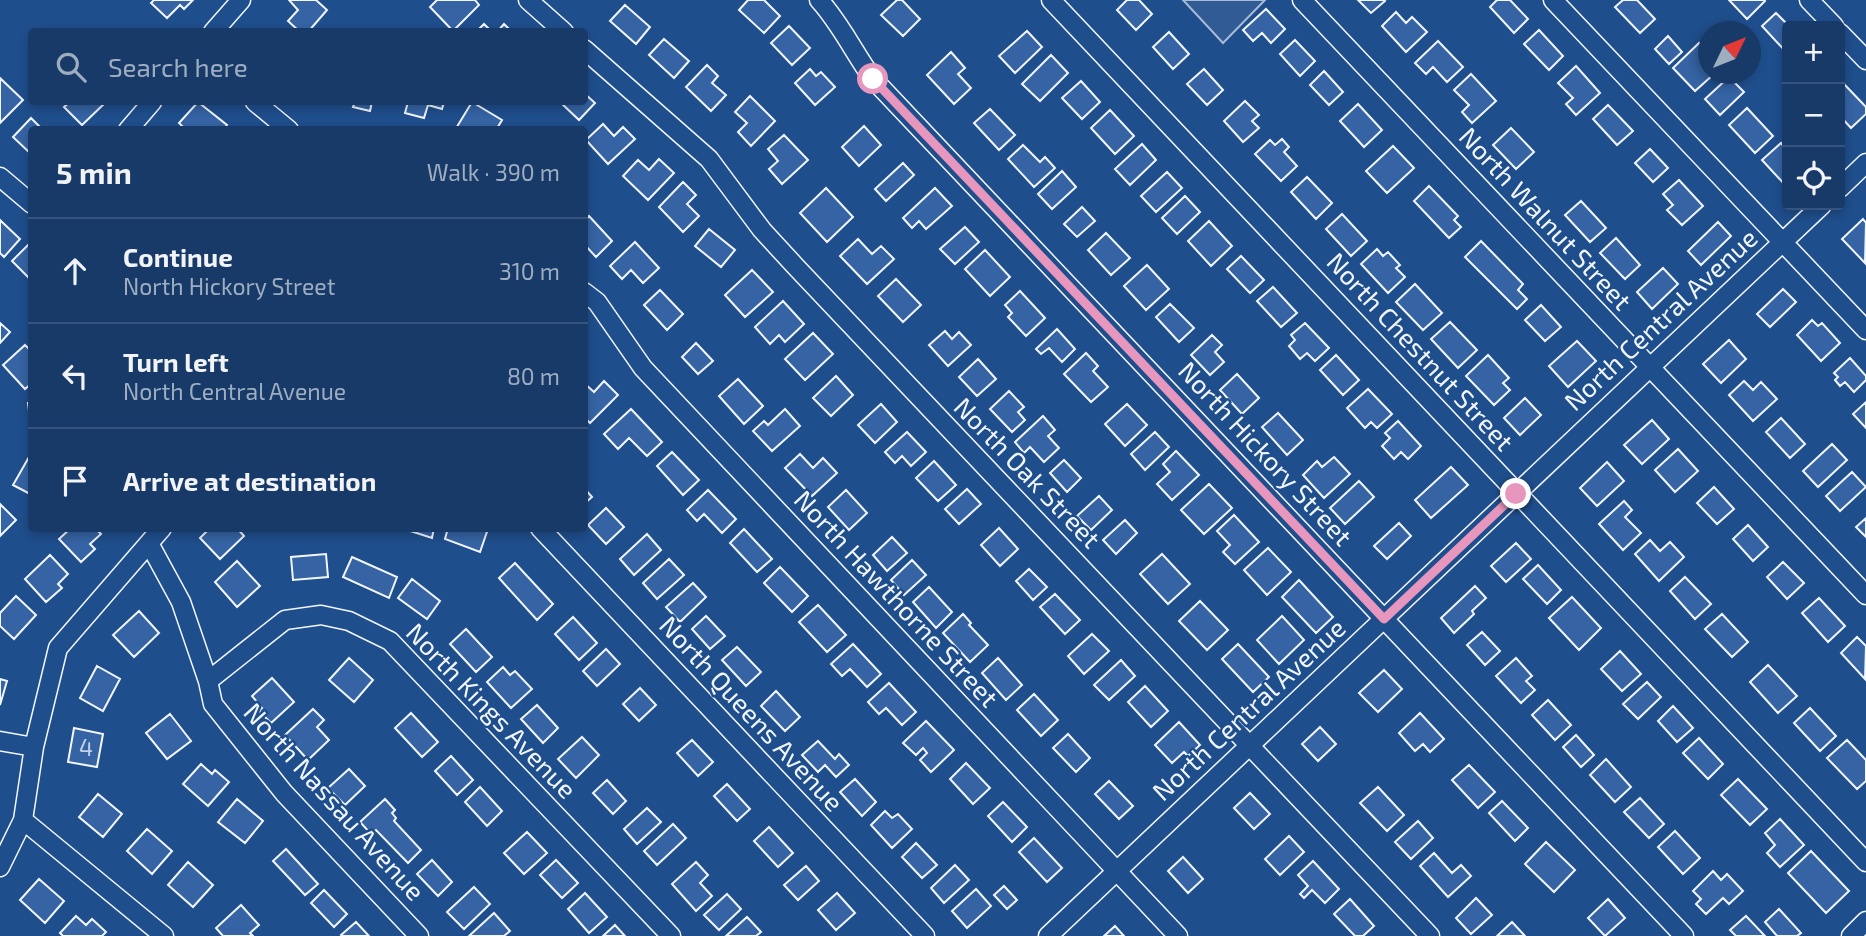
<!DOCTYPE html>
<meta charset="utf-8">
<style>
body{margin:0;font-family:"Exo 2",sans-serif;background:#244571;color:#f1f3f6}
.controls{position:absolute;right:21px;top:21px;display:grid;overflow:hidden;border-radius:7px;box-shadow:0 4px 10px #0003}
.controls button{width:63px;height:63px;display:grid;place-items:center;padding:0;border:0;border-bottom:2px solid #36547d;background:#173a69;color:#f1f3f6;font:35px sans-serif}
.compass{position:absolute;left:1698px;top:21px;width:63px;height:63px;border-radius:50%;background:#173a69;box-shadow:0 4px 10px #0003;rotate:47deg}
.stop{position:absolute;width:21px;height:21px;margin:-16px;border:5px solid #e797bd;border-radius:50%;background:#fff}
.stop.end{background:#e797bd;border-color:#fff;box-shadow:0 2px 7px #0008}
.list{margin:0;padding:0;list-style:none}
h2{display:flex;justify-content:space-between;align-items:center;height:91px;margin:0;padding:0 28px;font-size:30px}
h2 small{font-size:23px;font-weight:400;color:#9eadc0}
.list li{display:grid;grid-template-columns:46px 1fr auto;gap:21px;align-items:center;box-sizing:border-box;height:105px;padding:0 28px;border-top:2px solid #36547d}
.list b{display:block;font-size:26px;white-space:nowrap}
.list p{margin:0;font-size:23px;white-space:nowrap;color:#9eadc0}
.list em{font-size:23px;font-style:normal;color:#9eadc0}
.icon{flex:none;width:38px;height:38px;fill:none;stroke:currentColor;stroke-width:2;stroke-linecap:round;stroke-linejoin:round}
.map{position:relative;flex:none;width:1866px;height:936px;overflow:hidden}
.search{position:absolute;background:#173a69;box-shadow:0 4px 10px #0003;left:28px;top:28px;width:560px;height:77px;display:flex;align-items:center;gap:18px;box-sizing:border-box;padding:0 24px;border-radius:7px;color:#9eadc0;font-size:26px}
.panel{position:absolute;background:#173a69;box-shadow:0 4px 10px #0003;left:28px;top:126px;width:560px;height:406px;border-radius:7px}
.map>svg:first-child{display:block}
.green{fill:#305b95;stroke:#a8bbd7;stroke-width:2}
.building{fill:#3563a3;stroke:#f2f6ff;stroke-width:2}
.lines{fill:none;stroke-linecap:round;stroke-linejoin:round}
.minor-casing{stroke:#f2f6ff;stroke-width:21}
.minor{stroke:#1f4e8c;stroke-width:18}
.route{stroke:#e797bd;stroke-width:9}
.labels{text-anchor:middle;stroke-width:5;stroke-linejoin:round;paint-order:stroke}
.number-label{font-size:23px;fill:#c3d1e8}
.street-label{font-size:26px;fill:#f2f6ff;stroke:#1f4e8c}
</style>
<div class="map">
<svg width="1866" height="936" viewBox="0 0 1866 936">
<rect width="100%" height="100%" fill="#1f4e8c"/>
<path class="green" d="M1183,0h82l-42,43z"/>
<path class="building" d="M154,0h39l-9,9 -4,-4 -13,13 -16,-15z
M289,0h27l11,10 -19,22h-8l-12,-11 10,-11z
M437,0h38l4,5 -26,26 -23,-24z
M748,0h16l16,16 -16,17 -25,-23z
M897,0h5l18,19 -17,17 -22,-21z
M1127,0h12l13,14 -16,16 -19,-20z
M1358,0h26l1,1 -14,12z
M1497,0h13l18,19 -14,14 -24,-26z
M1623,0h14l18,19 -15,14 -25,-26z
M1729,0h35l1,1 -18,18z
M625,5l25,22 -14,17 -26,-23z
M1266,9l19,20 -14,14 -9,-10 -9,8 -10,-11z
M1396,12l10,11 6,-6 15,15 -21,20 -24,-26z
M1776,13l13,13 -2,27 -25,-27z
M484,24l8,8h-16z
M504,24l8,8h-15z
M789,26l21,22 -18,17 -21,-22z
M1539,30l24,26 -14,14 -25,-26z
M1027,31l15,16 -27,26 -16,-17z
M1169,32l20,22 -16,15 -20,-22z
M1668,36l14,16 -13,12 -14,-15z
M664,39l25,22 -15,17 -25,-23z
M1295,40l20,21 -15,15 -20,-22z
M1438,41l25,26 -16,15 -14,-15 -7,7 -11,-11z
M1699,43l9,10v21h6l-19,17 -22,-23z
M951,52l14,16 -7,6 13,14 -17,16 -27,-29z
M1051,55l17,18 -28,28 -18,-17z
M707,65l11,11 -6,7 14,12 -15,16 -25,-24z
M1576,66l24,27 -24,22 -10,-11 7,-6 -15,-15z
M810,69l6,7 5,-4 14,15 -20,18 -20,-22z
M1204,69l19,21 -16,15 -20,-21z
M1324,71l19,21 -14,13 -19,-20z
M1471,74l25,27 -24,22 -10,-11 7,-7 -15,-15z
M1729,77l15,15 -24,23 -15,-16z
M0,78l23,22 -23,23z
M1081,81l19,21 -18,17 -20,-21z
M1844,84l22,23v7l-15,14 -11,-12v-28z
M584,93l11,10 -16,17 -19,-18h24z
M750,96l25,25 -24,25 -13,-14 9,-9 -12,-11z
M1245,101l14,14 -7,6 7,7 -16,14 -19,-21z
M70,102h36l-24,23 -18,-18z
M198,102l29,23 -4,5h-37l-7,-7z
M355,102h17l-2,9 -17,-4z
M408,102h36l-2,7 -14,-4 -4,13 -19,-5z
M472,102l30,18 -6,10h-41z
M1358,104l24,26 -18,17 -24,-26z
M1608,105l25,26 -16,14 -24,-26z
M1747,108l26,28 -18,17 -26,-28z
M990,109l25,26 -16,15 -25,-27z
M1110,110l24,26 -19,18 -24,-26z
M31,118l12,12h-11v25l-19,-18z
M603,124l11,12 9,-9 12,12 -27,25 -22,-24z
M864,126l17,19 -22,21 -17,-19z
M1511,128l23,24 -18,17 -23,-24z
M784,135l24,25 -26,24 -13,-15 9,-8 -10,-12z
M1282,139l7,8 -5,5 13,14 -16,15 -26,-27 15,-14 5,5z
M1781,143l6,7v37l-25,-27z
M1142,144l14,16 -26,25 -15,-16z
M1023,145l17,17 5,-5 10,11 -21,19 -26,-28z
M1393,146l21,22 -27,25 -21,-22z
M1650,149l18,19 -15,14 -18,-19z
M659,159l15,14 -26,27 -25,-24 15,-16 11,10z
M903,163l11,12 -28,26 -11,-12z
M1062,171l14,16 -24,22 -14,-15z
M1167,172l15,16 -26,24 -15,-16z
M1307,177l25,26 -16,16 -25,-27z
M1679,180l24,26 -21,19 -15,-15 6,-5 -10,-11z
M683,182l13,13 -9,9 12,12 -16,16 -24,-25z
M1429,186l29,30 -4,4 7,7 -12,11 -35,-37z
M826,188l27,29 -26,25 -27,-29z
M935,188l17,18 -26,23 -7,-8 -7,7 -9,-10z
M1185,196l15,16 -23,22 -15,-16z
M1581,201l25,27 -16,14 -25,-27z
M1082,207l13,14 -18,16 -13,-13z
M1342,214l25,27 -16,15 -25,-27z
M589,216l23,25 -16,16 -12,-13v-23z
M1863,219l3,4 -1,40 -23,-24z
M0,220l20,19 -16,18 -4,-4z
M1209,221l23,25 -21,20 -23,-25z
M1718,222l13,14 -30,29 -13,-14z
M965,227l14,15 -24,22 -15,-15z
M709,229l26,21 -14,17 -26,-21z
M1106,233l24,25 -19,17 -23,-25z
M1616,238l24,27 -15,14 -25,-26z
M858,239l14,15 9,-8 13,13 -27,25 -27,-28z
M1481,241l42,43 -5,6 9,9 -10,10 -52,-52z
M635,242l24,26 -16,15 -12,-13 -9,9 -12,-13z
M29,244l3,2v35l-20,-20z
M1377,249l6,7 5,-4 12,13 -4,3 9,9 -17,16 -27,-29z
M985,250l25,27 -20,19 -25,-27z
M1241,256l23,24 -14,13 -23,-24z
M1147,265l22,24 -23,21 -22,-24z
M1663,268l15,16 -26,25 -15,-17z
M752,270l21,22 -28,25 -20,-22z
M896,279l25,26 -18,17 -25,-26z
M1415,284l27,29 -19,17 -27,-28z
M1273,287l24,26 -16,14 -24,-26z
M1783,289l13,13 -26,25 -13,-13z
M660,290l23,24 -16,16 -23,-25z
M1020,291l25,27 -19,18 -18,-19 4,-4 -7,-8z
M783,301l21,23 -19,18 -6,-7 -9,9 -15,-17z
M1170,304l24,24 -15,14 -23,-25z
M1541,305l20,22 -16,14 -20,-21z
M1812,320l6,6 4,-3 18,20 -19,18 -24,-26z
M1450,322l27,28 -19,18 -27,-29z
M0,323l10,9 -10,11z
M1305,323l24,25 -14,13 -8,-8 -7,6 -11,-13 6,-6 -4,-5z
M1057,329l18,20 -13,13 -13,-14 -8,6 -5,-5z
M945,331l7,8 7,-7 12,13 -23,21 -19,-21z
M813,333l20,21 -28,26 -20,-21z
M1212,335l10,10 -7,7 9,10 -14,13 -19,-20z
M1729,340l17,19 -25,24 -18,-19z
M1577,341l19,20 -28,26 -19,-21z
M696,343l17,18 -15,13 -16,-17z
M25,345l7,7v31l-7,6 -22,-24z
M1086,353l12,13 -5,5 15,16 -17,15 -27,-28z
M1336,355l23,25 -16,15 -23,-25z
M1488,355l21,23 -6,5 7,7 -16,15 -28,-29z
M1850,358l16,18v4l-12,12 -9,-10 -5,4 -5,-6 3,-3 -4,-4z
M978,359l18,20 -19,17 -18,-19z
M1237,374l22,24 -17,16 -22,-24z
M836,376l17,19 -22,21 -18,-18z
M738,379l25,27 -19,18 -25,-28z
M604,381l14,14 -28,28 -6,-6v-34l10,9z
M1744,381l9,9 8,-8 16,17 -24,22 -24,-26z
M1368,389l24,25 -15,14 -6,-6 -6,6 -18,-20z
M1009,391l15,16 -6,5 7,8 -13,12 -22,-23z
M1525,398l16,17 -21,20 -16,-17z
M1866,402v26l-13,-14z
M28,403h4v32z
M881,404l16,18 -22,21 -17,-18z
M1127,404l20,21 -22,21 -20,-22z
M631,409l31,33 -15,14 -18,-18 -11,11 -14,-15z
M785,409l15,17 -28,25 -19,-20 11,-10 4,4z
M1278,413l25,27 -16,15 -25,-28z
M1043,416l12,14 -7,6 11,12 -15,14 -14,-15 -6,6 -9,-11z
M1781,418l24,26 -15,14 -24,-26z
M1652,420l17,19 -27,25 -18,-19z
M1398,421l23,25 -13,13 -7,-7 -7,7 -12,-13 8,-8 -5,-5z
M907,432l19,20 -15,14 -9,-10 -7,7 -10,-11z
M1155,432l14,15 -24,23 -14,-16z
M1832,444l15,16 -29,27 -15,-16z
M1678,449l20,22 -23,21 -20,-22z
M1176,451l23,24 -27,25 -15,-16 13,-12 -7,-8z
M672,452l27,28 -16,15 -26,-29z
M800,454l13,14 10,-10 14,15 -25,23 -27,-28z
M29,457l3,2v36l-19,-10z
M1334,457l16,17 -26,24 -21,-23 14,-14 5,6z
M1064,460l17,18 -14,14 -17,-19z
M934,461l22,24 -18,16 -22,-23z
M1607,462l17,19 -27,25 -17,-18z
M1451,467l17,18 -37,33 -16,-18z
M1852,472l14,15 -26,24 -14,-15z
M1359,481l15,16 -29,27 -15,-16z
M1209,484l23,24 -28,26 -23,-24z
M1714,487l20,22 -17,15 -20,-21z
M584,488l8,9 -8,7z
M967,489l14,15 -22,20 -14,-15z
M708,490l28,29 -14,14 -18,-19 -7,7 -10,-11z
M846,490l21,23 -18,17 -21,-23z
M1099,496l13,14 -21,20 -14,-14z
M1624,501l8,9 -7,7 16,16 -18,17 -24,-26z
M0,504l16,16 -16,16z
M606,508l18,19 -18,17 -18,-19z
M1234,515l25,27 -24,22 -12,-12 7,-7 -13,-14z
M1866,518v19l-10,-10z
M1125,520l12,13 -21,21 -13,-14z
M1399,523l12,13 -24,23 -13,-13z
M1748,525l20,22 -15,14 -20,-22z
M71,528h24l6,6 -11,10 5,5 -14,13 -22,-23z
M210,528h27l7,8 -24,23 -20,-21z
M401,528h33l-2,10z
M448,528h37l3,1 -8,23 -35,-13z
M999,528l19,21 -18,17 -19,-21z
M744,529l28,30 -15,13 -27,-29z
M647,534l14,16 -27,25 -14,-16z
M892,537l15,16 -20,18 -14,-16z
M1650,540l10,11 10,-9 14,15 -25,24 -24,-27z
M1516,543l15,16 -25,23 -15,-16z
M1268,548l23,24 -24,23 -23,-25z
M326,554l2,23 -35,3 -2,-23z
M1162,554l28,30 -22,20 -28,-30z
M50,555l18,19 -10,10 4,4 -16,14 -21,-23z
M352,557l45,20 -8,21 -46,-21z
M669,559l15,16 -27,24 -14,-16z
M912,560l14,15 -22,20 -13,-15z
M237,561l23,25 -23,21 -22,-25z
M1783,562l21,21 -17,16 -20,-22z
M515,563l38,41 -16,16 -38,-42z
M1538,565l23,25 -14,14 -24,-25z
M780,567l28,29 -16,16 -28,-29z
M1029,569l18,18 -14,13 -17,-19z
M1685,577l26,27 -16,15 -25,-28z
M412,579l28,22 -13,18 -29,-21z
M1299,580l34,37 -17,16 -34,-36z
M693,583l13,14 -26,25 -14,-15z
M1475,586l11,12 -14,13 2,3 -20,19 -13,-15z
M929,587l23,25 -16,16 -23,-26z
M1055,594l25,26 -15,14 -25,-27z
M16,596l20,19 -22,24 -14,-13v-13z
M1572,597l29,31 -22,22 -30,-32z
M1819,598l26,28 -17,16 -26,-29z
M1200,601l28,29 -21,20 -28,-29z
M818,605l28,30 -19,17 -28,-30z
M139,611l20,22 -25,24 -21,-22z
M963,614l8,9 -2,2 19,20 -18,17 -27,-29z
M1722,614l26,28 -16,15 -27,-28z
M706,616l19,20 -15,13 -18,-20z
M1282,616l22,24 -25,24 -22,-24z
M573,617l24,26 -18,17 -24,-26z
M466,629l26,28 -16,15 -26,-28z
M1482,632l18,19 -15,14 -18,-20z
M1092,634l17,17 -25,23 -16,-18z
M1857,637l9,9 -1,33 -24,-26z
M853,644l28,30 -14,13 -17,-18 -8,7 -11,-12z
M1238,644l31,33 -16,15 -31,-33z
M737,647l24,25 -15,14 -24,-26z
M606,649l14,15 -23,22 -14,-15z
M1620,651l21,23 -19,17 -21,-22z
M349,658l24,22 -19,22 -25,-22z
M998,658l24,27 -16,15 -24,-27z
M1516,658l16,18 -6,5 9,9 -14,13 -25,-27z
M1121,660l14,16 -26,24 -15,-15z
M1768,665l29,31 -19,17 -28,-31z
M97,666l23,13 -17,32 -23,-13z
M503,667l7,8 5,-4 17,18 -21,19 -24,-26z
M1384,670l18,19 -24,23 -19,-19z
M272,678l22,24 -23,21 -12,-12 3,-3 -10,-12z
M0,679l7,2 -7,24z
M1647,682l14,15 -23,22 -15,-15z
M889,683l27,29 -14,13 -16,-17 -7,6 -11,-12z
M1145,686l23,25 -17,16 -23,-25z
M640,688l16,17 -17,16 -16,-17z
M776,691l24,26 -15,14 -24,-25z
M1034,694l24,26 -17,16 -24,-26z
M1548,700l23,25 -16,15 -23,-25z
M537,705l21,23 -15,15 -22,-24z
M1673,706l20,22 -16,14 -19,-21z
M1810,708l26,28 -16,15 -26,-28z
M313,709l11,11 -7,7 12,13 -21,20 -23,-25z
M411,713l27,29 -16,15 -27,-29z
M1420,713l24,26 -14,13 -7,-8 -8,7 -16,-18z
M170,714l21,27 -24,18 -21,-26z
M926,721l28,29 -23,22 -11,-12 7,-7 -4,-5 -7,7 -13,-12z
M1179,722l21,23 -12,11 -4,-4 -12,11 -17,-18z
M1320,727l16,17 -18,17 -16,-17z
M74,728l29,6 -6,33 -29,-5z
M1068,734l22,24 -14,14 -23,-24z
M1576,735l18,20 -13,12 -18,-20z
M582,737l17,18 -23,23 -18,-19z
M1699,738l24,26 -15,15 -25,-26z
M692,740l21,22 -15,14 -21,-23z
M1847,740l19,20v21l-9,8 -30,-31z
M818,741l17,18 4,-5 10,11 -13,12 -11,-12 -7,7 -16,-17z
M451,756l22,24 -16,15 -22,-24z
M1606,759l25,28 -16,15 -25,-27z
M966,763l24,25 -17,16 -23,-25z
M201,764l11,10 3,-4 14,12 -21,24 -25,-22z
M1469,765l26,27 -17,16 -26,-28z
M349,769l16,17 -20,19 -17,-17z
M855,779l21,23 -14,14 -22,-24z
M1738,779l29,30 -17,16 -29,-30z
M607,780l19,21 -13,13 -20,-21z
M1109,781l24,25 -14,13 -24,-25z
M727,784l23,25 -13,12 -23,-25z
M480,787l22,24 -15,15 -22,-24z
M1378,787l26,28 -17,16 -27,-28z
M1250,793l20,21 -16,15 -20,-21z
M98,794l24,20 -19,23 -24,-20z
M1640,798l24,26 -15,14 -25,-26z
M237,799l26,22 -18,22 -27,-21z
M385,799l10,11 -3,3 4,5 -2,3 27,29 -13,13 -32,-33 -5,4 -11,-12z
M1502,801l26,27 -13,13 -26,-28z
M1003,802l24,25 -15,15 -24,-26z
M647,808l14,14 -24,22 -13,-15z
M885,811l7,7 6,-4 14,15 -20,19 -21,-23z
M1780,819l24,26 -24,22 -13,-14 8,-8 -10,-12z
M1418,821l15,17 -22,21 -16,-17z
M673,824l13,14 -29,27 -13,-14z
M769,827l24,26 -15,14 -24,-26z
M147,829l25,22 -20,23 -25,-23z
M1675,831l25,27 -17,16 -25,-27z
M527,832l20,21 -23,21 -20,-21z
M1289,836l15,16 -24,23 -15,-16z
M1034,838l28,30 -15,14 -28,-30z
M1546,842l29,28 -21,22 -29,-28z
M916,843l21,22 -15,13 -20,-21z
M286,849l32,35 -13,11 -32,-34z
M1811,851l38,40 -23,22 -38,-40z
M1434,853l18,20 9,-8 10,11 -23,21 -28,-31z
M1183,857l20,22 -15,14 -20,-22z
M432,860l20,22 -14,14 -21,-22z
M556,860l22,23 -16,15 -22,-23z
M1313,861l26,28 -14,14 -13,-13 -8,8 -4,-4 8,-8 -10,-11z
M188,862l25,23 -20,22 -25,-22z
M696,862l12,13 -8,8 12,13 -16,15 -24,-27z
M955,865l14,15 -25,23 -13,-15z
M806,866l13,15 -21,19 -14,-15z
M1713,871l8,9 6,-6 16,17 -14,13 -6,-6 -17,16 -10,-10 5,-5 -8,-8z
M39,879l25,22 -19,22 -25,-23z
M1004,886l13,14 -10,9 -13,-14z
M474,887l16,17 -26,25 -17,-17z
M976,889l15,17 -24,22 -15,-17z
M324,890l23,24 -13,13 -23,-24z
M585,893l22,24 -18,16 -21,-24z
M837,893l18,20 -19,17 -18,-20z
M727,894l14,15 -22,21 -15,-15z
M1476,898l16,17 -21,19 -15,-16z
M1350,899l24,27 -11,10h-8l-21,-22z
M1608,899l17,19 -20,18 -17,-18z
M241,905l18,20 -9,8 3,3h-30l-7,-8z
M1779,909l22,24 -4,3h-20l-12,-14z
M494,913l16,18 -6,5h-35z
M76,916l10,9 6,-6 14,13 -4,4h-39l-3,-3z
M1746,916l19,20h-29l-6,-6z
M747,917l14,15 -5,4h-30z
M356,922l13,14h-27l-1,-1z
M1512,922l13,14h-28z
M615,925l10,11h-22z
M1115,926l9,10h-20z"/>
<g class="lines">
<g class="minor-casing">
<path id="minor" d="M528,0l36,32
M819,0c22,24 35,53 54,79l811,857
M1051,0l815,862
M1302,0l564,595
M1553,0l313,330
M1809,0l25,26
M213,32l28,-32
M1840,33l26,27
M584,49l125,110 53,71 34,37 634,669
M255,102l34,28
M128,130l24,-28
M0,177l32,27
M1840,188l26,-25
M584,292l13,10 46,66 535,568
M540,528l385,408
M150,545l31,57 27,79 5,23 71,89 135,143
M208,681l77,-61 36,-5 28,6 41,20 281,295
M0,741l34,6
M23,820l141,116
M0,867l23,-47 11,-73 24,-99 104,-120
M1048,936l774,-731
M1851,936l15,-15"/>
</g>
<use href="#minor" class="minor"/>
</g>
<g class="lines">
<path class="route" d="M873,79l511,540 132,-125"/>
</g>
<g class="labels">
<g class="number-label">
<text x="86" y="756">4</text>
</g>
<g class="street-label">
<text transform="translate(1545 219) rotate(47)" y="9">North Walnut Street</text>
<text transform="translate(1661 320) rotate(-43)" y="9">North Central Avenue</text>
<text transform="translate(1420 352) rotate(47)" y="9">North Chestnut Street</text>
<text transform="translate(1265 454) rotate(47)" y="9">North Hickory Street</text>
<text transform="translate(1027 473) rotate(46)" y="9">North Oak Street</text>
<text transform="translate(896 599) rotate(47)" y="9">North Hawthorne Street</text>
<text transform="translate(1249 710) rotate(-43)" y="9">North Central Avenue</text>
<text transform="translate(491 711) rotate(46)" y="9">North Kings Avenue</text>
<text transform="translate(751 714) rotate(47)" y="9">North Queens Avenue</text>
<text transform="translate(334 802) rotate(48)" y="9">North Nassau Avenue</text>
</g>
</g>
</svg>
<div class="controls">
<button>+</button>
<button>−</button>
<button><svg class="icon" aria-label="locate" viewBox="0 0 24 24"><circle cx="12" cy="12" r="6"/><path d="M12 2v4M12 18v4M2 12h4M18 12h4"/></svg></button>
</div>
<svg class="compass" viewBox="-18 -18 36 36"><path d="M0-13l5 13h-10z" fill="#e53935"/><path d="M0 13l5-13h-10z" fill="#9eadc0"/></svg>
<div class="stop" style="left:873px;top:79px"></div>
<div class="stop end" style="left:1516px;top:494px"></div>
<div class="search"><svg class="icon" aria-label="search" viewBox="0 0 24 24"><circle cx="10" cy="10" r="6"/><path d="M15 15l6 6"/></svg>Search here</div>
<section class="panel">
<h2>5 min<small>Walk · 390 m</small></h2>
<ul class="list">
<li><svg class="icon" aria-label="ahead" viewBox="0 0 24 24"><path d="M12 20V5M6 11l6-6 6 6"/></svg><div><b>Continue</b><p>North Hickory Street</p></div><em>310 m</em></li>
<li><svg class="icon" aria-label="left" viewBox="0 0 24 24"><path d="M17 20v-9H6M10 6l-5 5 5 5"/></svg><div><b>Turn left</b><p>North Central Avenue</p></div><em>80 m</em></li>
<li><svg class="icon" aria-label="arrive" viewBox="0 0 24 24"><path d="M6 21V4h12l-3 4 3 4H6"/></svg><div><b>Arrive at destination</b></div></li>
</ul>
</section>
</div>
